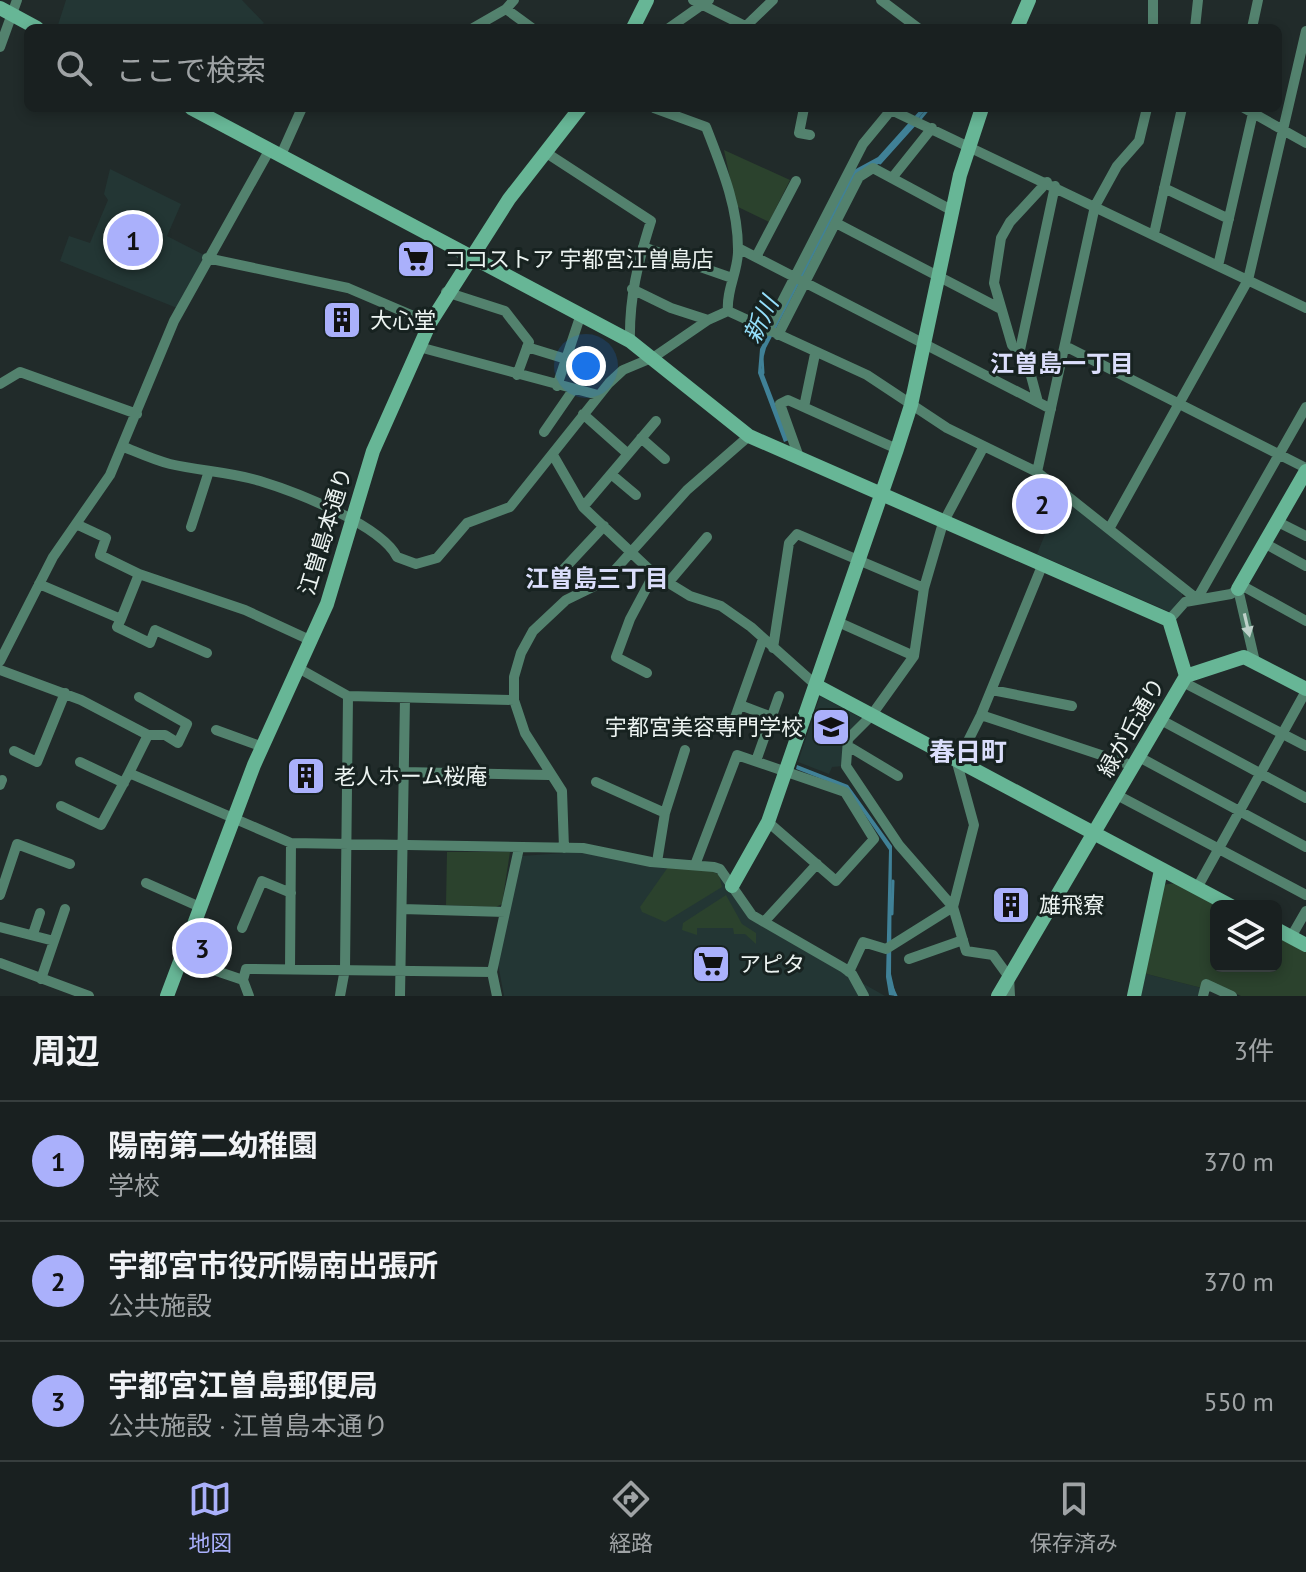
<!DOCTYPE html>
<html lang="ja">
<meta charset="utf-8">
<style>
body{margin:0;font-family:"PT Sans","Noto Sans JP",sans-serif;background:#222829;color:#f1f3f6}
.controls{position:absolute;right:24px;bottom:24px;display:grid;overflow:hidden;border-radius:12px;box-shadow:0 4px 12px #0003}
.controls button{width:72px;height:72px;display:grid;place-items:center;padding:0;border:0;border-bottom:2px solid #373e3e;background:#192020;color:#f1f3f6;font:40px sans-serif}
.you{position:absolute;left:586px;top:366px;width:28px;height:28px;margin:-20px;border:6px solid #fff;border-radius:50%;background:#1a73e8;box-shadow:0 0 0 12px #1a73e833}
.badge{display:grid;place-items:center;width:52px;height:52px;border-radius:50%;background:#aab0fb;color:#111;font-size:26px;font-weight:700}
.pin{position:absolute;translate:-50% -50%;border:4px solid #fff;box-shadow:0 2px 8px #0006}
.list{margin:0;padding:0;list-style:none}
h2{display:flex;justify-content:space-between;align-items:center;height:104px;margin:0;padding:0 32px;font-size:34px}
h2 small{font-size:26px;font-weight:400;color:#9fa3a5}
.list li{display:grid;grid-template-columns:52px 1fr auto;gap:24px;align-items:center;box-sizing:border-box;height:120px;padding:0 32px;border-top:2px solid #373e3e}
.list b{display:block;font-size:30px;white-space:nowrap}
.list p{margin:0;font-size:26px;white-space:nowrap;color:#9fa3a5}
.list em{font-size:26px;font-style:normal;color:#9fa3a5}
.icon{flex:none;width:44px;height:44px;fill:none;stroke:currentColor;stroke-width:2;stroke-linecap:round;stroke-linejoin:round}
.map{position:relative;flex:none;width:1306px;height:996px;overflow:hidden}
.search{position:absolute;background:#192020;box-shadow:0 4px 12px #0003;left:24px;right:24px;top:24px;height:88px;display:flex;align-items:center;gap:20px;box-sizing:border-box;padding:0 28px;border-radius:12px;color:#9fa3a5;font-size:30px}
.sheet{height:464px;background:#192020}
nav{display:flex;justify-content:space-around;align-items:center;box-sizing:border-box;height:112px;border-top:2px solid #373e3e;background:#192020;font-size:22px;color:#9fa3a5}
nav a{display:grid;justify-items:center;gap:4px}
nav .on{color:#aab0fb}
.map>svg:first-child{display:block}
.built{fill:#233634}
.green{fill:#2b422d}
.water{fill:#408197}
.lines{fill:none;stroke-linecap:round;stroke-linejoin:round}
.stream{stroke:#408197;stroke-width:3}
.street{stroke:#53826e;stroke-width:10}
.secondary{stroke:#67b696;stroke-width:14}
.oneway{fill:#bed1ca}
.labels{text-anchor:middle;stroke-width:6;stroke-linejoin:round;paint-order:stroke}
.poi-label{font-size:22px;fill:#ecf3f1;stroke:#172220;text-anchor:start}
.street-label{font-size:22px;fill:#ecf3f1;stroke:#172220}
.water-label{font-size:24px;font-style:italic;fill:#95e0fc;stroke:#172220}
.neighbourhood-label{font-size:24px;font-weight:bold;fill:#dbdefb;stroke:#172220}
.quarter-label{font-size:26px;font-weight:bold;fill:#dbdefb;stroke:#172220}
</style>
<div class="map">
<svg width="1306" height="996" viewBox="0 0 1306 996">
<rect width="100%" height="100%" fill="#212b2a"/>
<path class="built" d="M66,0h176l22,23 -7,5h-200z
M110,169l71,35 -14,32 39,20 -29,52 -117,-47 9,-25 21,7 18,-43 -4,-6z
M1061,495l121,95v7l-12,15 -133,-58z
M820,696l41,22 -15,18 -2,30 -12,1 -3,7 -31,-12z
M579,852l140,23 30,44 136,77h-381l-6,-32 23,-108z
M1143,973l59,15 -2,8h-62z"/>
<path class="green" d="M724,150l66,30 -21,42 -33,-16z
M447,852h63l-8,52 -6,3 -50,-2z
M668,867l41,2 10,6 3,12 -57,35 -23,-10 -2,-5z
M1177,883l44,23h-5v60h60v-31l30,16v45h-65l-37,-17 -2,9 -59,-15 18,-88z
M726,895l16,29 14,9v11l-11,-10h-11l-1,-6h-36v7l-15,-5 1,-7z"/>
<path class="water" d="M922,108h5l-46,55 -25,11 -90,174 -5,19 28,73 -5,2 -26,-69 2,-24 94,-179 24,-13z
M797,765l51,20 44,61 -1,128 5,22 -7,-1 -3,-18 3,-127 -42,-61 -51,-20z"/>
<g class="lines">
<path class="stream" d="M920,119l9,-11
M880,163l35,-39
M762,357l1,16
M892,914l1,-33
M891,985l5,11"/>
<path class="street" d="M693,0l56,28
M881,0l37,28
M1153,0v28
M506,9l26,19
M747,25l26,-25
M473,28l33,-19 8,-9
M669,28l40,-28
M1195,28l3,-28
M1252,28l6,-28
M0,47l17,-47
M654,108l52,19c15,39 32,79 32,122 1,21 -12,40 -10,62l139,64 80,53 90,44 160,127 109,-192
M804,108l-5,25 11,2
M887,108l419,200
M1244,108l62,35
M545,152l106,69c-13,41 -22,77 -21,120
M281,155l21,-47
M892,178l40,-50
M1164,188l65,31
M836,223l165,86
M1154,234l28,-126
M643,247l89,31
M738,248l313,161
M756,257l40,-76
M207,258l141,30 82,35
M1218,266l35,-153
M632,289l39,19 37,12
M446,292l59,19 24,31 -12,33
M767,331l96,-187 28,-34
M778,335l81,-158 14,-9 80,43
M1065,346l241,122
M419,347l179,48
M527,347l39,12
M1020,350l35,-164
M0,384l20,-12 117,42
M557,386l24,-72
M1038,402l-11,-41 -15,-16 -18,-62 7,-45 9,-16 37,-40
M804,407l11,-53
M583,414l45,40
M544,432l29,-42
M641,438l24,21
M124,447c15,6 30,13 46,17 30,7 61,8 90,17 36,11 121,44 137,76l19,7 21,-6 30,-35 43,-16 99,-124 14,-13 31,-13 54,-37 20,-9
M983,448l-40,75 -19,65 -10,68 -43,60 -23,23 -2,27 53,79 54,62 13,44 27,4 16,22 1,19
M553,455l30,52 71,67 36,22 31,10 30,21 66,59
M800,460l-20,-56 8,-4 109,49
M1037,472l58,-266 22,-40 22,-25 8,-33
M611,474l25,21
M583,507l73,-86
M1276,521l30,15
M76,524l30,14 -6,17 39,19
M191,527l18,-56
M1109,529l139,-249 58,-249
M1264,543l42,23
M561,572l43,-46
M668,583l39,-46
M39,584l82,35 18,-45 106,36 67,31
M1241,585l65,36
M121,619l-4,8 33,16 5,-13 52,23
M1169,620l16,-18 46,-8 7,-5 17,73
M838,622l76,34
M773,648l16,-105 8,-9 127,54
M0,661l53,-104 57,-82 64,-154 96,-172
M300,669l48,27 166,4
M0,670l81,30 67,35 -19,38 162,70 292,5 68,14 63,5 6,2 32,46 92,53 8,6 12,22
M647,673l-31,-16 14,-38 24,-45
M1183,682l123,64
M992,690l80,16
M139,697l48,27 -9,19 -13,-8h-17
M740,705l32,12
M981,715l153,51
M1161,720l145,78
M731,729l32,-90
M216,730l47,17
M848,746l50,30
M14,751l23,11 28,-69
M1139,757l167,90
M756,761l23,-65
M80,762l44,21
M404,772l145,3
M596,782l69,31
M0,785l2,-5
M1117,795l189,100
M61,806l40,19 28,-52
M564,848l-2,-57 -37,-58 -11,-33v-23l7,-24 12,-22 33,-31 39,-19 82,-91 62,-54
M657,862l8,-49 20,-63
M695,865l42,-110 108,37 29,47 -38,42 -68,-59
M146,883l54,24
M1197,888l109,-197
M0,895l17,-51 53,20
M402,909l103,3
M764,922l53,-58
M0,927l54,14
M242,928l20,-47 29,12
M33,934l7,-21
M1291,937l15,-26
M181,959l62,21
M909,959l54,-19
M0,963l89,33
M290,969l1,-126
M849,972l14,-30 23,7 67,-42 21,-82 -17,-62 24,-48 61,-149
M41,979l24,-70
M249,996l-6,-16 3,-11 246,3
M340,996l5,-27 3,-273
M400,996l5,-298
M497,996l-5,-24 27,-124
M1203,996l3,-12 26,12"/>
<path class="secondary" d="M0,8l37,20
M633,28l14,-28
M1017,28l12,-28
M191,108l439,233 119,95 420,184 17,56 -188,320
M1238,589l68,-118
M1186,676l58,-19 62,32
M817,686l414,220
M732,886l36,-64 129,-373 14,-44 49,-230 22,-67
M1276,929l30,16
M167,996l87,-231 73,-161 46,-153 57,-128 79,-124 71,-91
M1134,996l27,-126"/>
</g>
<defs><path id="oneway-solid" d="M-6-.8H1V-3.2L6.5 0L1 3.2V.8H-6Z" transform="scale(2)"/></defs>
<use class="oneway" href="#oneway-solid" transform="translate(1247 625) rotate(77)"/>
<defs>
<g id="supermarket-square" transform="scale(2)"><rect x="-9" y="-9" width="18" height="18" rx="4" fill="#aab0fb" stroke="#172220"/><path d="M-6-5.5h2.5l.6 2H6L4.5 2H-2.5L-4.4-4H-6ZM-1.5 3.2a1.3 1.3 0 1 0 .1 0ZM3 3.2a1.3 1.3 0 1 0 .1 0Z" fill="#111"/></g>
<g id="building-square" transform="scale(2)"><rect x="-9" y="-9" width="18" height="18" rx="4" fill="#aab0fb" stroke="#172220"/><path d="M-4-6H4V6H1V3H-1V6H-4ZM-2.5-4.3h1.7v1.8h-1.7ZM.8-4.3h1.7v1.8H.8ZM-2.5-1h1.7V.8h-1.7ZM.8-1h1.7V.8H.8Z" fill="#111"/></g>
<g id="school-square" transform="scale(2)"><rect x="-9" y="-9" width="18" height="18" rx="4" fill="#aab0fb" stroke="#172220"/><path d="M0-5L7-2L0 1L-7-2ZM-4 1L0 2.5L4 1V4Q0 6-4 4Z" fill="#111"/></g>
</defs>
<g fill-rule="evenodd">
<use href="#supermarket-square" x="416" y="259"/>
<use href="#building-square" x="342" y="320"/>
<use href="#school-square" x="831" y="727"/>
<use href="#building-square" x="306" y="776"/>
<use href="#building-square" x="1011" y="905"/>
<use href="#supermarket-square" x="711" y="964"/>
</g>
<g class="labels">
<g class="poi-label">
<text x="444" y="267">ココストア 宇都宮江曽島店</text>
<text x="370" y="328">大心堂</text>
<text x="803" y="735" text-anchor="end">宇都宮美容専門学校</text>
<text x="334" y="784">老人ホーム桜庵</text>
<text x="1039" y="913">雄飛寮</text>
<text x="739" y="972">アピタ</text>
</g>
<g class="street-label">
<text transform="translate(325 531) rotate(-73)" y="8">江曽島本通り</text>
<text transform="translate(1131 727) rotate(-60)" y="8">緑が丘通り</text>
</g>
<g class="water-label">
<text transform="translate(761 320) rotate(-64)" y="8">新川</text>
</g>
<g class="neighbourhood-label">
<text x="1062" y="372">江曽島一丁目</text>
<text x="597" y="587">江曽島三丁目</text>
</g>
<g class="quarter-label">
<text x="968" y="761">春日町</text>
</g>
</g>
</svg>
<div class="controls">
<button><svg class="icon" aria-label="layers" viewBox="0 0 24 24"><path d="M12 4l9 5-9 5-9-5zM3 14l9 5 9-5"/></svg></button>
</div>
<div class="you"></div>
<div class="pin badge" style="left:133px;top:240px">1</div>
<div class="pin badge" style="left:1042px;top:504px">2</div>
<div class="pin badge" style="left:202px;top:948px">3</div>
<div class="search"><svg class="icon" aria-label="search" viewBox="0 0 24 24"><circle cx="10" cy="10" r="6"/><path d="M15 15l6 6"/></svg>ここで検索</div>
</div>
<section class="sheet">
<h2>周辺<small>3件</small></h2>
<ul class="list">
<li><span class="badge">1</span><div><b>陽南第二幼稚園</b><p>学校</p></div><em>370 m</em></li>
<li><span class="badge">2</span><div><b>宇都宮市役所陽南出張所</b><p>公共施設</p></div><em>370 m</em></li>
<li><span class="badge">3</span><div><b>宇都宮江曽島郵便局</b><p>公共施設 · 江曽島本通り</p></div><em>550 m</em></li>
</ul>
</section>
<nav>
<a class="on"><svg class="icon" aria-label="map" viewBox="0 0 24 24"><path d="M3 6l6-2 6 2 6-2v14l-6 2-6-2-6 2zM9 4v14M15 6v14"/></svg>地図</a>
<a><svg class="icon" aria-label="directions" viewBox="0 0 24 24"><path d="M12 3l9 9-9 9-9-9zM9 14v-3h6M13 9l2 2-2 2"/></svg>経路</a>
<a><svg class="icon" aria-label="saved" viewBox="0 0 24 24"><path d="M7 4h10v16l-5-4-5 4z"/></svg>保存済み</a>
</nav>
